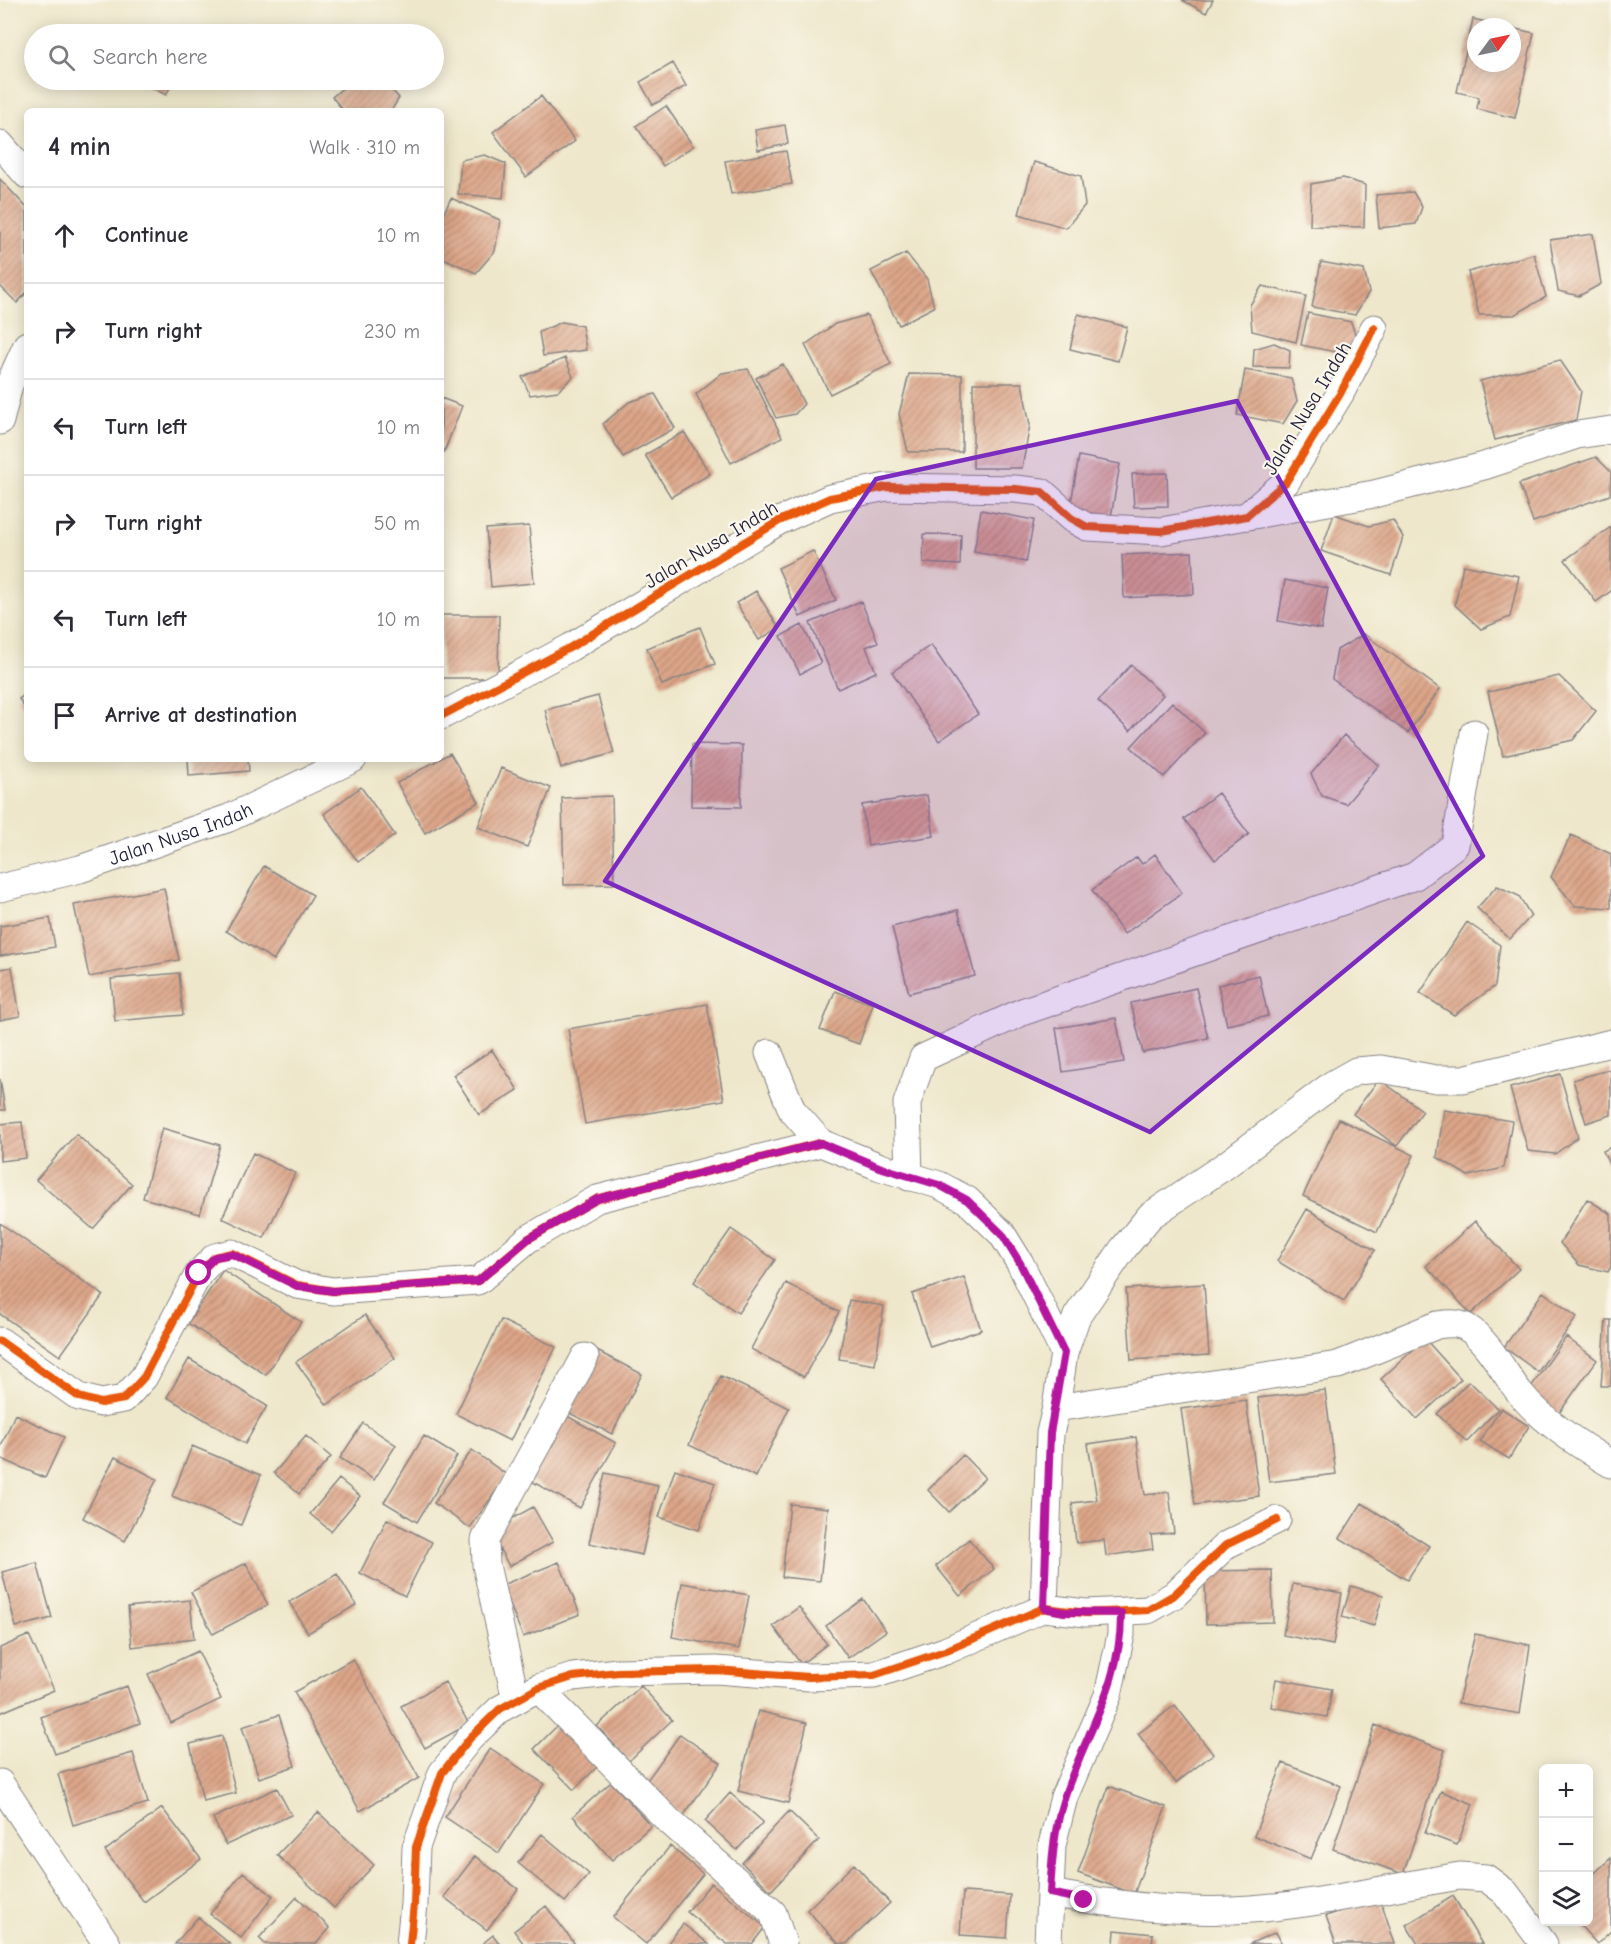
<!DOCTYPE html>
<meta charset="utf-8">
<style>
body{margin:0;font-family:"Comic Neue",sans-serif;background:#f7f7f7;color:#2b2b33}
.controls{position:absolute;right:18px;bottom:18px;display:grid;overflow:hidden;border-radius:9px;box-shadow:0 3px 15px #0003}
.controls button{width:54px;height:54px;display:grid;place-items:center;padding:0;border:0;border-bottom:2px solid #e1e1e2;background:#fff;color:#2b2b33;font:30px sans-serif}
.compass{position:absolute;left:1467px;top:18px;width:54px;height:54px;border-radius:50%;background:#fff;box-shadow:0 3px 15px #0003;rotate:57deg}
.stop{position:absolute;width:18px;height:18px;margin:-14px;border:4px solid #b5179e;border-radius:50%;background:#fff}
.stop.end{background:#b5179e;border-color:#fff;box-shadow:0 2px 6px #0008}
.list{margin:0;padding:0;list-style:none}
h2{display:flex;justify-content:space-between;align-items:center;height:78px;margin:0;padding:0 24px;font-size:26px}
h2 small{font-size:20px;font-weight:400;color:#7c7c81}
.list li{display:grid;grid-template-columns:39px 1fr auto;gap:18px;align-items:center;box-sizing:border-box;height:96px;padding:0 24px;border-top:2px solid #e1e1e2}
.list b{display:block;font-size:22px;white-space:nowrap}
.list em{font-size:20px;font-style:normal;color:#7c7c81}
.icon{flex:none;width:33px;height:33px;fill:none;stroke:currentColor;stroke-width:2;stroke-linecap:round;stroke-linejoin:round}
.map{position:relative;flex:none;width:1611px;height:1944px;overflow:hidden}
.search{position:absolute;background:#fff;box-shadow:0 3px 15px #0003;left:24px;top:24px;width:420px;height:66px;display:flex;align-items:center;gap:15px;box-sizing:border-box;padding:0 21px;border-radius:33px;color:#7c7c81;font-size:22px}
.panel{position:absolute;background:#fff;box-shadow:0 3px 15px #0003;left:24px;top:108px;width:420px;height:654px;border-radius:9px}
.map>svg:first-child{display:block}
.building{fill:url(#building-hatch)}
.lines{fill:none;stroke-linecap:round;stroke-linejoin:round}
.street-casing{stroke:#888483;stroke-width:29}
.street{stroke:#fff;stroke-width:27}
.cycleway-casing{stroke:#fbf7ec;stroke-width:11}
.cycleway{stroke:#e8590c;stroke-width:8}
.route{stroke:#b5179e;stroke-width:8}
.marked{fill:#7b2cbf;fill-opacity:0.2;stroke:#7b2cbf;stroke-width:4.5;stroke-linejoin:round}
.labels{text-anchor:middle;stroke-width:4.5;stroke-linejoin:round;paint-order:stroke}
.street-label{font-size:20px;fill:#22223b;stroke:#fbf7ec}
</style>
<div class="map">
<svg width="1611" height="1944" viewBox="0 0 1611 1944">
<defs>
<pattern id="building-hatch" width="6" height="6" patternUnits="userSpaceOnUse" patternTransform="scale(1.5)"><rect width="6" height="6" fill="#dda689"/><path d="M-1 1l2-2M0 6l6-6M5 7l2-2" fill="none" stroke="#b38771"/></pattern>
</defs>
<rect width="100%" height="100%" fill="#fbf7ec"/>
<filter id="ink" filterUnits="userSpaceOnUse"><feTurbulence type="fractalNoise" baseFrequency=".0167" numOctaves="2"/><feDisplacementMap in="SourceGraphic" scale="12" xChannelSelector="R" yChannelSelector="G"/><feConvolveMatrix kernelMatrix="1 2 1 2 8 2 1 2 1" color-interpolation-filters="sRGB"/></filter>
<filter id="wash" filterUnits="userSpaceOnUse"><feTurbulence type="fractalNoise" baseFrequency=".008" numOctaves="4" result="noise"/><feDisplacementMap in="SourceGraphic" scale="24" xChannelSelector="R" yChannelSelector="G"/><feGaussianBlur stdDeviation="1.35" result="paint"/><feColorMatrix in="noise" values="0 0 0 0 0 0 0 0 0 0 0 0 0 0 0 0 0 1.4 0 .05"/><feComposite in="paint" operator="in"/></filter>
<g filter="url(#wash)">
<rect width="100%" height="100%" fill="#eee7cb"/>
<g id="blocks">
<path class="building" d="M1182,0h31l-7,13z
M1473,19l31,7 -28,1v36h36v-35l22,5 -19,85 -38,-9 2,-12 -22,-5z
M673,63l13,23 -33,19 -13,-23z
M138,80h36l-8,15z
M352,80h31l16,18 -8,13h-47l-12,-14z
M541,96l34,45 -49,36 -33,-45z
M666,106l27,40 -30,20 -27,-40z
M785,125l3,19 -30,6 -3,-20z
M786,151l6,33 -61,10 -6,-33z
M485,155l21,9 -3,34 -45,-4 3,-34z
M1034,162l47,14 4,29 -19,23 -47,-14z
M1343,178l22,7 -1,42 -54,-1 1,-42z
M0,179l27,29v84l-10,11 -17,-17z
M1413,192l9,15 -6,17 -37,4 -3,-33z
M451,198l49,22 -5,31 -19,22 -35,-16v-38z
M1593,234l8,50 -22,12 -21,-5 -8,-51z
M906,253l21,26 7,28 -35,18 -28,-54z
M1534,254l12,43 -32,18h-35l-11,-43z
M1321,262l43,8 5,22 -14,23 -43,-8z
M1262,286l44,10 -10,46 -44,-11 -2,-26z
M1308,313l43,9 5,15 -11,17 -44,-9z
M1078,314l49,13 -9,34 -48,-12z
M867,315l24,49 -61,30 -25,-49 30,-21z
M562,322l20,4 4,24 -43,6 -4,-24z
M1274,343l16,7 -1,18 -36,-1 1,-18z
M565,358l8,19 -15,14 -28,4 -8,-18z
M1560,360l21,31 -5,29 -81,20 -15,-59z
M783,364l21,40 -9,10 -19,4 -20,-40z
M748,369l34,68 -51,26 -35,-69 26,-21z
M1245,370l46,8 6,23 -14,23 -46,-9z
M909,374l53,1v77h-54l-9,-38z
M973,383h49l8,42 -8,43h-49z
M655,394l20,34 -52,29 -20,-33 26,-22z
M441,398l21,8 -18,46 -3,-2z
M684,432l26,42 -39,23 -26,-42z
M1079,456l41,8 -9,53 -41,-8z
M1596,457l15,15 -1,23 -77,27 -14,-38z
M1167,473l1,33 -34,1 -2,-33z
M981,510l53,10 -8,42 -52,-10z
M1334,514l35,12 24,-6 10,17 -12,38 -70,-24z
M529,526l5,57 -43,4 -5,-58z
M1611,527v64l-15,11 -31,-42z
M924,534l37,1 -1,30 -37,-2z
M813,551l23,49 -36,17 -22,-49z
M1192,552l2,42 -70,4 -2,-43z
M1463,565l56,11 -9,41 -29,12 -26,-24z
M1285,580l43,8 -7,41 -43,-8z
M756,591l23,37 -20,12 -23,-37z
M861,601l17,41 -12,5 10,25 -38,17 -28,-66z
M441,615h58l-1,63h-57z
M802,625l19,38 -21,11 -19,-38z
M700,627l15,37 -53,21 -15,-37z
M1364,634l76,55 -32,44 -76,-54 5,-29z
M931,645l47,69 -39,27 -47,-69z
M1131,665l32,30 -33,36 -32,-30z
M1559,676l37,35 -23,29 -70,16 -15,-64z
M27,693v18l-8,-12z
M598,696l16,57 -53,15 -16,-58z
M1172,702l33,31 -41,44 -33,-30z
M1344,735l35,30 -33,39 -24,-8 -11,-22z
M692,744l50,1 -1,62 -50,-1z
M450,753l29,49 -54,31 -28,-50z
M188,759h60l1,12 -60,5z
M501,768l50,20 -24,59 -49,-20z
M361,787l34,48 -37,27 -34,-48z
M1218,793l31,41 -34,26 -31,-41z
M927,795l7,41 -66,10 -6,-41z
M612,796l2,88 -50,1 -2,-87z
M1571,835l40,19v54l-36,-2 -24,-29z
M1155,854l27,39 -58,41 -32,-44 45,-33 5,7z
M264,866l49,29 -39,65 -48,-29z
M1497,886l22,10 12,20 -21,23 -33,-31z
M164,888l15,72 -90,17 -15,-72z
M958,910l17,66 -66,17 -17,-66z
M50,918l5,29 -55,9v-30z
M1467,922l33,23 -5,41 -41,29 -34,-22z
M12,967l8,49 -20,4v-51z
M179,973l4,42 -68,6 -4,-42z
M1259,975l9,41 -41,9 -9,-40z
M1196,988l12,50 -65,15 -12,-50z
M835,991l38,13 -14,40 -39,-14z
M707,1004l17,96 -139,24 -17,-95z
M1116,1018l8,44 -61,10 -7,-44z
M492,1050l26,40 -39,25 -26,-40z
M1611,1069v46l-25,8 -13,-43z
M1560,1074l18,63 -23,17 -27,-3 -18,-63z
M0,1079l5,31h-5z
M1379,1079l44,32 -26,35 -44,-32z
M1444,1110l68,11 -8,47 -36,8 -31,-19z
M1339,1119l75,36 -37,77 -74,-36z
M22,1122l4,36 -26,3v-37z
M162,1128l58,17 -20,69 -57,-16z
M76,1134l56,50 -39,45 -57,-49z
M1611,1147v22l-8,-18z
M253,1153l42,20 -31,65 -42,-20z
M1587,1199l24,15v53l-3,5 -29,-7 -19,-22z
M1307,1209l68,41 -31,51 -67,-40z
M1475,1221l44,48 -48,45 -45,-48z
M0,1223l103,72 -43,61 -60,-42z
M731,1229l44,31 -37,53 -44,-31z
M223,1270l78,52 -35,53 -78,-52z
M964,1277l17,53 -51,17 -18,-53z
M786,1283l53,29 -35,65 -53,-28z
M1204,1284l5,71 -78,5 -5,-71z
M1543,1292l34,25 -39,55 -34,-25z
M849,1300l35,6 -9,59 -36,-6z
M365,1315l30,43 -68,47 -31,-43z
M501,1320l55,27 -46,94 -54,-27z
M1606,1320h5v66h-10z
M1566,1337l31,23 -40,56 -31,-22z
M1425,1339l36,40 -44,40 -36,-40z
M595,1350l47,24 -30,60 -47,-23z
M189,1359l78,47 -22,38 -78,-47z
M721,1376l68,32 -33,69 -67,-32z
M1469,1381l29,28 -31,33 -30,-28z
M1325,1390l11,84 -67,8 -11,-84z
M1246,1400l13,96 -64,9 -14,-96z
M1501,1408l28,18 -20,33 -29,-18z
M560,1412l56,31 -36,65 -56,-31z
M15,1414l49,23 -19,41 -45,-20v-9z
M363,1423l33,22 -22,35 -34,-22z
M306,1436l25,21 -32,37 -25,-21z
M424,1436l33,20 -40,66 -33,-20z
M1136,1437l9,58 24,-3 5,41 -23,2 2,14 -47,7 -2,-16 -28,3 -4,-40 25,-3 -9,-56z
M192,1446l69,29 -20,50 -69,-29z
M472,1450l35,25 -37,53 -36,-25z
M963,1455l22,23 -36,34 -21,-22z
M115,1457l42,22 -32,62 -42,-23z
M675,1469l40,14 -16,47 -40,-13z
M605,1473l53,12 -16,70 -53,-12z
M339,1479l21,17 -29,35 -21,-17z
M1362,1503l67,43 -22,34 -67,-42z
M790,1504l38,4 -8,73 -38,-4z
M533,1507l20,35 -44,24 -19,-35z
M387,1519l45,23 -27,54 -45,-23z
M969,1539l25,30 -34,27 -24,-30z
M559,1562l21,52 -57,23 -21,-52z
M37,1563l15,55 -36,9 -14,-55z
M246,1563l22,42 -55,29 -22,-42z
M1272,1570l1,52 -67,2 -1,-53z
M337,1574l19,31 -48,28 -19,-31z
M682,1583l67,12 -10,54 -67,-12z
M1293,1584l49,9 -9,52 -50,-10z
M1351,1586l32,9 -9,31 -32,-9z
M863,1599l23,32 -38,27 -22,-32z
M190,1600l4,39 -62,8 -4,-40z
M799,1607l28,37 -26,20 -28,-38z
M1475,1634l55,11 -10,69 -62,-11z
M29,1635l25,55 -54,23v-65z
M198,1651l23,48 -50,24 -23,-49z
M353,1659l66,119 -59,33 -66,-119z
M1276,1679l56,10 -5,28 -56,-10z
M445,1682l24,42 -44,24 -24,-42z
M127,1686l13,37 -85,31 -14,-37z
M641,1686l31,34 -43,41 -32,-35z
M1175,1705l38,49 -37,29 -38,-49z
M758,1711l49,12 -19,80 -50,-12z
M279,1715l16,51 -36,12 -17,-51z
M1375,1725l70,25 -42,124 -70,-25z
M557,1726l40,41 -23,23 -40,-41z
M680,1734l41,29 -37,52 -41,-29z
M222,1736l14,57 -33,8 -13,-57z
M490,1748l54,36 -45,69 -54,-36z
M133,1753l15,50 -75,22 -15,-51z
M1283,1763l58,23 -30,73 -57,-23z
M611,1782l40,44 -39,34 -39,-44z
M1109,1786l57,21 -32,87 -56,-21z
M277,1788l14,27 -65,30 -13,-27z
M1441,1791l32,13 -16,41 -32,-12z
M730,1793l33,29 -26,28 -32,-29z
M162,1808l39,51 -57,43 -39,-51z
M789,1811l30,29 -48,51 -29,-28z
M318,1812l56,53 -40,43 -57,-53z
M542,1834l47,40 -24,28 -47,-39z
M670,1846l33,28 -57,70 -33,-27z
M475,1856l43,33 -31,41 -43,-33z
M1611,1858v73l-14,13 -20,-22h11v-43z
M854,1864l36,39 -44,41h-7l-32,-34z
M243,1872l30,24 -32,42 -31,-24z
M711,1883l54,44 -13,17h-25l-40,-32z
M963,1892l47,3 -3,43 -47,-3z
M1453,1896l29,48h-64l-12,-19z
M297,1897l33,31 -14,16h-51l-6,-6z
M1380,1898l15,46h-59l-10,-28z
M546,1906l29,38h-51l-10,-13z
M198,1917l32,27h-55z
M683,1924l26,20h-42z
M1115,1930l38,4 -1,10h-38z
M1276,1932l6,12h-33z
M493,1935l7,9h-18z"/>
</g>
</g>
<g filter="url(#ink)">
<use href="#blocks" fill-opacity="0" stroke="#888483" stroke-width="1.5"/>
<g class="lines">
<g class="street-casing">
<g id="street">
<path d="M0,144l27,31"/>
<path d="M0,421l9,-36 18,-40"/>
<path d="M1248,516l126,-22 110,-28 93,-31 34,-5"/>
<path d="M441,716l130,-69 208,-126 51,-23 57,-11 128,2 27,3 29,26 16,9 74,4 86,-15 39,-34 54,-88 34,-66"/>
<path id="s1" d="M0,888l80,-19 149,-51 124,-59"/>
<path d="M769,1053l23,57 29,33 59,24 59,18 28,15 35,34 18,29 44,90"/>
<path d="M909,1177l-2,-74 16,-45 99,-46 393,-136 40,-31 19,-112"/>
<path d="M0,1341l79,56 22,6 23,-4 20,-22 55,-104 16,-16 17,-4 65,32 36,6 145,-10 50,-42 69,-40 224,-56"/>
<path d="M1056,1408l8,-55 13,-37 46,-67 27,-33 76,-51 107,-81 23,-13 25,-2 55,10h27l148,-36"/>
<path d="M1044,1608l6,-175 6,-25 282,-43 99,-40c13,-2 24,-3 35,6 20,17 32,42 48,62 23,29 60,52 91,71"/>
<path d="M538,1688l130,132 105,93 10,31"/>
<path d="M516,1700l-30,-135 -1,-25 100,-183"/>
<path d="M0,1783l107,161"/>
<path d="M1050,1893c66,12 134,21 201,16 70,-5 139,-22 209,-33l26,2 19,14 39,52"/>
<path d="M410,1944l4,-40 2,-57 26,-74 28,-35 30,-29 38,-21 35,-11 45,-5 98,-2 93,7 65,-2 71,-24 99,-43 42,5 62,-3 26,-15 52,-50 51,-25"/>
<path d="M1048,1944l4,-99 12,-48 44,-102 13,-60v-22"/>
</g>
</g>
<use href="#street" class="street"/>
<g class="cycleway-casing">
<path id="cycleway" d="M441,716l130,-69 208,-126 51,-23 57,-11 128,2 27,3 29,26 16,9 74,4 86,-15 39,-34 54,-88 34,-66
M0,1341l79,56 22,6 23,-4 20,-22 55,-104 16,-16 17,-4 65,32 36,6 145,-10 50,-42 69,-40 224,-56
M410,1944l4,-40 2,-57 26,-74 28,-35 30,-29 38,-21 35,-11 45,-5 98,-2 93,7 65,-2 71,-24 99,-43 42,5 62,-3 26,-15 52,-50 51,-25"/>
</g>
<use href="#cycleway" class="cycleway"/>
</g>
</g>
<g class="lines" filter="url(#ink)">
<path class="route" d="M199,1273l16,-16 17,-3 65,32 36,5 145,-10 50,-42 69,-40 224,-56 58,24 60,18 28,15 35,34 18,29 44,90 -14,80 -6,175 20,4 57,1c1,71 -36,120 -57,185 -10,31 -12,62 -14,95l34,7"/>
</g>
<path class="marked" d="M1237,401l246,455 -333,276 -545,-251 271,-402z"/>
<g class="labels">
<g class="street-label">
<text transform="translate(1307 408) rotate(-59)" y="7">Jalan Nusa Indah</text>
<text transform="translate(711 544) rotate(-31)" y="7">Jalan Nusa Indah</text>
<text dy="7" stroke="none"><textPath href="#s1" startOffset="189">Jalan Nusa Indah</textPath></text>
</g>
</g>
</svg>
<div class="controls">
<button>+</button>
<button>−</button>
<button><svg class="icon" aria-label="layers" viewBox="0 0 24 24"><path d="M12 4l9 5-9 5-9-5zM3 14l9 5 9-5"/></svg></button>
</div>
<svg class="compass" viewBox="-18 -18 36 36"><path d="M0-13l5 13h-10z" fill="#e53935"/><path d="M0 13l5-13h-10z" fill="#7c7c81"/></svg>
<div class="stop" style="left:199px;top:1273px"></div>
<div class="stop end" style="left:1084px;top:1900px"></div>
<div class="search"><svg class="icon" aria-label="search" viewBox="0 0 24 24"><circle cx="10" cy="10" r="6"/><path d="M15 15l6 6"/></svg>Search here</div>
<section class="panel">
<h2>4 min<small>Walk · 310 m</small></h2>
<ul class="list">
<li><svg class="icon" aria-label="ahead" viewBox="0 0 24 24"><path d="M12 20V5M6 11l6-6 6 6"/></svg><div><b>Continue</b></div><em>10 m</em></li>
<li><svg class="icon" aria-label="right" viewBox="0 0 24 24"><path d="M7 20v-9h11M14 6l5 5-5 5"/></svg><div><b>Turn right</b></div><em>230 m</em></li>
<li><svg class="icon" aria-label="left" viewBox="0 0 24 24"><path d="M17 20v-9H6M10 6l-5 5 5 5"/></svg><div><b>Turn left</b></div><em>10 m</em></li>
<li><svg class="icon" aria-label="right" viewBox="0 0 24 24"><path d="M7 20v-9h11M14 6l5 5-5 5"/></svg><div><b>Turn right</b></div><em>50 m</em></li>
<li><svg class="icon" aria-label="left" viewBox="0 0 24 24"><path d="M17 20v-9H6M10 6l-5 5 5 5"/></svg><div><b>Turn left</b></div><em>10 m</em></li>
<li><svg class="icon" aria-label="arrive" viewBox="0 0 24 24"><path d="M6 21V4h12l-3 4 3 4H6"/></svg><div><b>Arrive at destination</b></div></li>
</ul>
</section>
</div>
